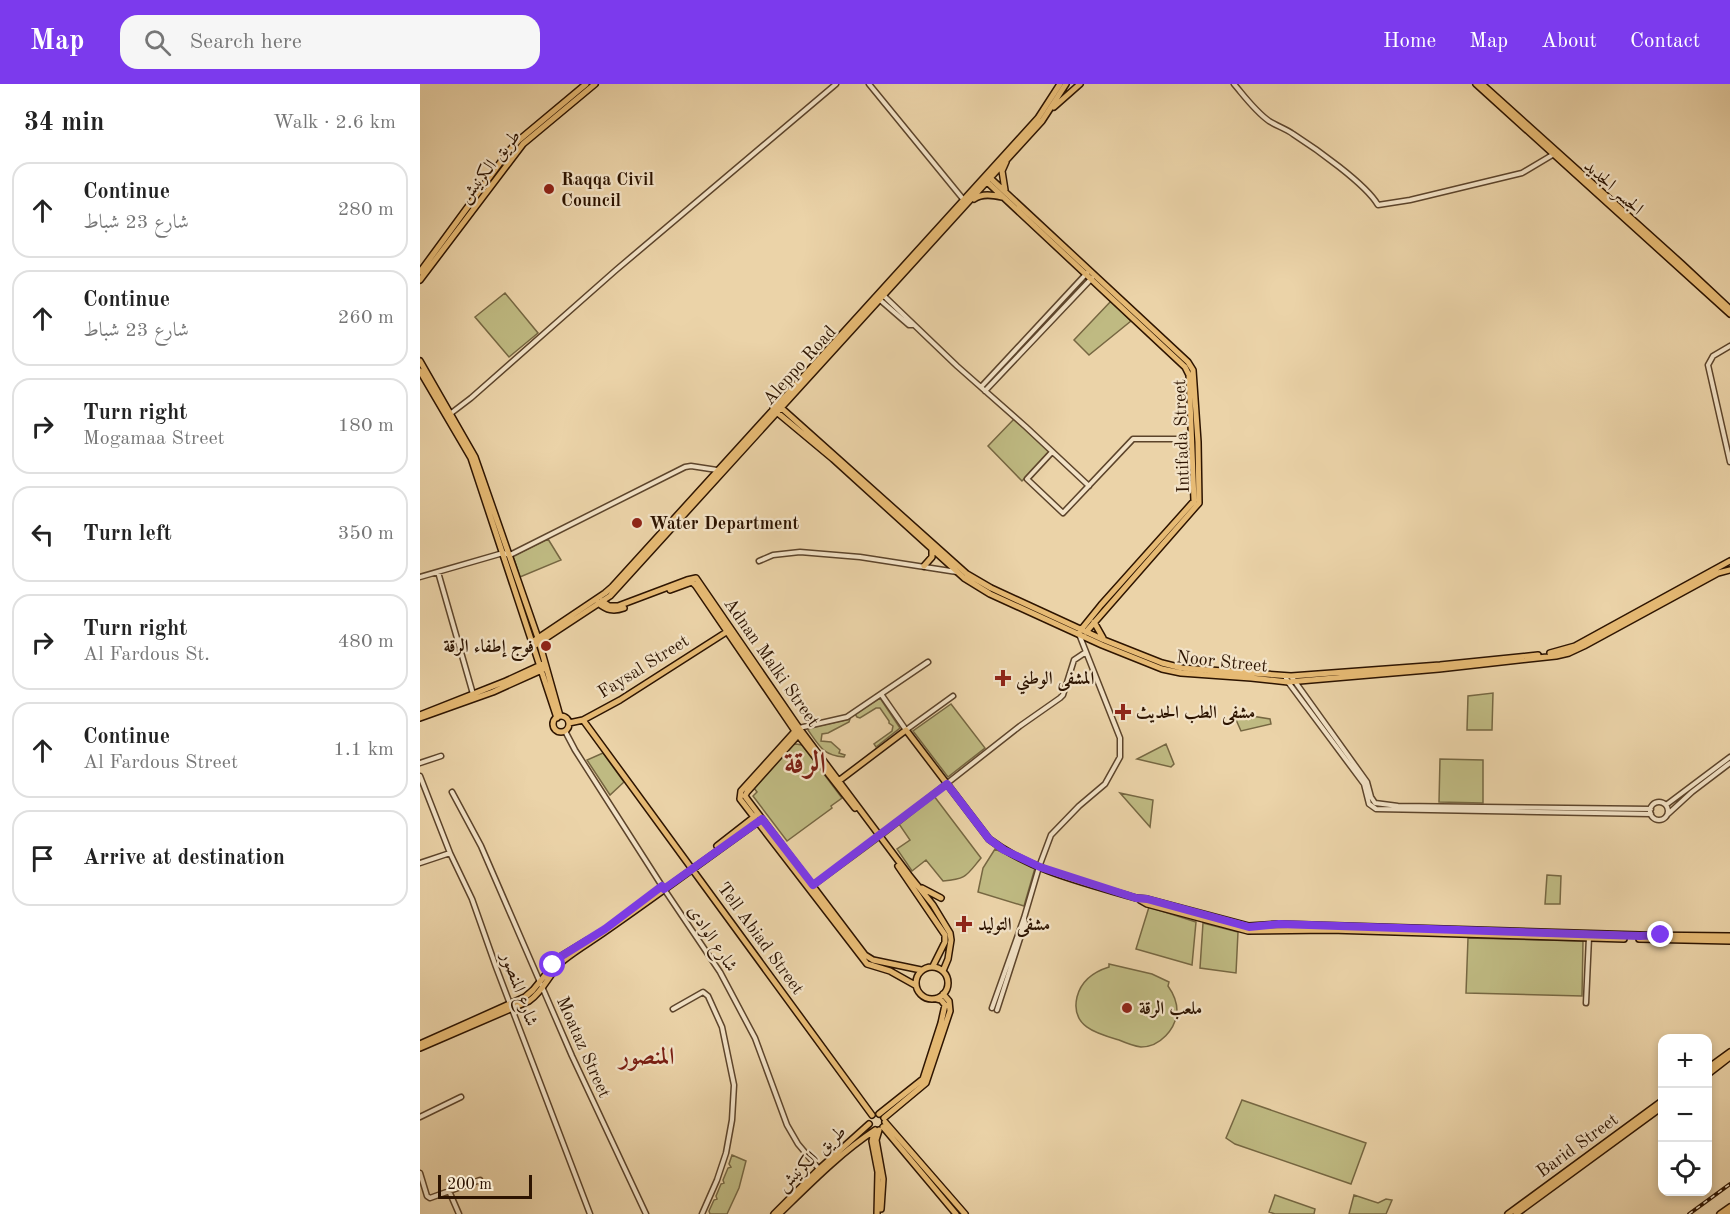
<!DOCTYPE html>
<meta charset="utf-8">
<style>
body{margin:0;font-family:"Old Standard TT",Amiri,serif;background:#f6f6f6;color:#222}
.controls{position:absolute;right:18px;bottom:18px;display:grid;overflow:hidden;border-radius:12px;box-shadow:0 3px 9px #0003}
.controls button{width:54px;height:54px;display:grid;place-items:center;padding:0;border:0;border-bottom:2px solid #e0e0e0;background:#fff;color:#222;font:30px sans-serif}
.scale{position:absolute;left:18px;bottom:15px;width:94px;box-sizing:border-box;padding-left:6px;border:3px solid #2d1401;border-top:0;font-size:16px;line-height:21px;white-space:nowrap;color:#2d1401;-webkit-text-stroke:4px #f2e2c6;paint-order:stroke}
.stop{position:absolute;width:18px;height:18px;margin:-14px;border:4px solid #7c3aed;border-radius:50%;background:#fff}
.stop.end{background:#7c3aed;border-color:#fff;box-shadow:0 2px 6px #0008}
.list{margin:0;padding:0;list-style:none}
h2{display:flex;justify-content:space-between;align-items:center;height:78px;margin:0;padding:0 24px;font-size:26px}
h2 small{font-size:20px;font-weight:400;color:#767676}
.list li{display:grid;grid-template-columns:39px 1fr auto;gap:18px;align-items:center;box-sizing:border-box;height:96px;margin:0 12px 12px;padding:0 12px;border:2px solid #e0e0e0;border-radius:18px}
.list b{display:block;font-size:22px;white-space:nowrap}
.list p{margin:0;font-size:20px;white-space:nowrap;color:#767676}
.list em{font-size:20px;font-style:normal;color:#767676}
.icon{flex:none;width:33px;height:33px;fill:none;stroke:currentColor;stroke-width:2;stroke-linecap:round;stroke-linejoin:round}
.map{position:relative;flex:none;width:1310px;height:1130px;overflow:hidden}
header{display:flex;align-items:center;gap:36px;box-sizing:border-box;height:84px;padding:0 30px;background:#7c3aed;color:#fff}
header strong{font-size:28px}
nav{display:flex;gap:33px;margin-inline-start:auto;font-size:21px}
.search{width:420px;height:54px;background:#f6f6f6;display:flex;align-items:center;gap:15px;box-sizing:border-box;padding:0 21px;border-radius:18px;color:#767676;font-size:22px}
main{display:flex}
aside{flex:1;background:#fff}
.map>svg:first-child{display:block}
.green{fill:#bfba82;stroke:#766742;stroke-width:1.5}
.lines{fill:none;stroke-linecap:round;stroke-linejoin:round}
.minor-casing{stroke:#5c442b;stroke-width:7}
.major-casing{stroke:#2d1401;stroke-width:8}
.minor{stroke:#f2e2c6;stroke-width:4}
.major{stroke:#e6ba74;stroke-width:5}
.rail-casing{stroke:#2d1401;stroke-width:4}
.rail{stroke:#f2e2c6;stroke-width:1.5;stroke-dasharray:4.5;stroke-linecap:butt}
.route{stroke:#7c3aed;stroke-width:8}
.poi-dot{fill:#8f2418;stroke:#f2e2c6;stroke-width:2}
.labels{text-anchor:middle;stroke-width:4.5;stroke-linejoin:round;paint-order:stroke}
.street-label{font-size:18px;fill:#2d1401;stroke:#f2e2c6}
.poi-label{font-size:18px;font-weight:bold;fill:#2d1401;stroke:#f2e2c6;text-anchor:start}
.district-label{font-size:24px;font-weight:bold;fill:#7a1f14;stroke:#f2e2c6}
.town-label{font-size:30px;font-weight:bold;fill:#7a1f14;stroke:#f2e2c6}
</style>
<header>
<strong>Map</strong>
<div class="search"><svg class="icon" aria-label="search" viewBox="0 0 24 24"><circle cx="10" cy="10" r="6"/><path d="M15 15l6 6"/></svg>Search here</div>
<nav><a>Home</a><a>Map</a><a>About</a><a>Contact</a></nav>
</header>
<main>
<aside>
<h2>34 min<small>Walk · 2.6 km</small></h2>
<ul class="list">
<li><svg class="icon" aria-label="ahead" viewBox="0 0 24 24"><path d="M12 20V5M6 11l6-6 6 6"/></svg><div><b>Continue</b><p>شارع 23 شباط</p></div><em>280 m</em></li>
<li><svg class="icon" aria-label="ahead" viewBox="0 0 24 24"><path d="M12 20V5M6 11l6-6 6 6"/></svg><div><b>Continue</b><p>شارع 23 شباط</p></div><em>260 m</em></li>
<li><svg class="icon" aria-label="right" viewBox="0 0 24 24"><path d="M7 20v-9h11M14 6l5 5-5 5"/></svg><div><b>Turn right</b><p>Mogamaa Street</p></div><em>180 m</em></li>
<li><svg class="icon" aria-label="left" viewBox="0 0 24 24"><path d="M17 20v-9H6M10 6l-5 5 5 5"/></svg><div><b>Turn left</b></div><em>350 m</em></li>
<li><svg class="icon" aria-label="right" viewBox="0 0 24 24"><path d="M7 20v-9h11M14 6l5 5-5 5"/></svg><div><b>Turn right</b><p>Al Fardous St.</p></div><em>480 m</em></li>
<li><svg class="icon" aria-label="ahead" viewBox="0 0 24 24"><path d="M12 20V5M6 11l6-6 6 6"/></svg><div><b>Continue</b><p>Al Fardous Street</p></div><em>1.1 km</em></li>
<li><svg class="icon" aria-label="arrive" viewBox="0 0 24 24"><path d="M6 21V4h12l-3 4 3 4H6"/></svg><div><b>Arrive at destination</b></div></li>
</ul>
</aside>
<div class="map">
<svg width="1310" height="1130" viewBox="0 0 1310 1130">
<rect width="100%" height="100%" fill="#ebd3a8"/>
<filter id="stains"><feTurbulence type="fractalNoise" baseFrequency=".00333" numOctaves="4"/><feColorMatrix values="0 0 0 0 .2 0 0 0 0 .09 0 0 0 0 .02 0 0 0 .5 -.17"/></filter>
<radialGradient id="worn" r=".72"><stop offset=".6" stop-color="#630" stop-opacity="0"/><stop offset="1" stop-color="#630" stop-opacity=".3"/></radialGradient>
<path class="green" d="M85,209l33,40 -29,24 -34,-40z
M691,217l20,20 -42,34 -15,-15z
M595,334l35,34 -28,29 -34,-35z
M128,455l13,21 -41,17 -7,-21z
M1073,609l-1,37h-25l1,-34z
M460,614l20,30 -24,19 -2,-3 18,-13 1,-5 -4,-3v-2l-9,-13h-4l-16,10 -3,-1 -2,-3z
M531,620l34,44 -37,29 -35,-46z
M813,629l37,6 1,5 -30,7z
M430,635l-1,3 -21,11 -6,1 -1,7 10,1 9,8 -1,3 6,2 -1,2c-21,-2 -24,-10 -36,-27l1,-3h5z
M376,660l6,1 40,53 -11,8 1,2 -45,33 -34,-45 4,-4 -3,-4 38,-43z
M746,660l8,20 -3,3 -34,-8z
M183,669l21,29 -14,13 -23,-35z
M1020,675l43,1v43l-44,-1z
M700,709l33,7 -3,27z
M514,712l47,62c-15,18 -14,21 -38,23l-17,-21 -14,11 -15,-22 13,-9 -11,-16z
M575,765l40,19 -11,38 -46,-14 5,-24z
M1127,791l14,1 -1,28h-15z
M729,823l47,15 -4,43 -56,-16z
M783,839l35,9 -2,41 -36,-5z
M1048,854l115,3 -1,55 -116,-3z
M689,880l43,10 17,8 -1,4c5,7 9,16 9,25 -1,18 -17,36 -36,36 -7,-1 -15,-4 -22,-7 -21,-6 -49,-13 -42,-43 4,-16 16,-25 32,-30z
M822,1016l124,43 -15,41 -116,-40 -9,-6z
M312,1071l14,6 -7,27 -12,26h-17l-1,-3 5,-11 3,-1 -1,-3 5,-12 3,-1 -1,-3 5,-12 3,-1 -2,-3z
M855,1111l40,14 -1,5h-39l-6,-2z
M934,1111l24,8 8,-4 6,1 -6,14h-37z"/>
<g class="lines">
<g class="minor-casing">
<path id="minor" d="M449,0l94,115
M814,0c11,13 21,27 35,37 8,5 17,8 24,13 22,14 73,50 85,71l32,-5 112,-27 32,-19
M463,211l74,71 69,61 63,59
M459,215l30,26h4
M1310,262l-17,10 -5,9 22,97
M561,303l106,-114
M565,307l107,-113
M30,330l21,-16 145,-128 220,-186
M632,368l-25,27 36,34 70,-74h59
M339,477l14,-6 27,-3 60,5 97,15
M18,488l35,122
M0,493l83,-24 7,2 175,-88 6,-1 26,4
M865,592l3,6 76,102 5,20 7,5 275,5
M871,592l76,106 4,15 4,6 23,3 253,3
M461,610l25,36 47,-34
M379,644l48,-11 81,-55
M145,647l10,19 87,136 58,86 35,66 32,87 11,19 21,25
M0,679l21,-7
M0,692l30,77 22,46 24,68 94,247
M32,708l29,54 91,210 74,158
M1230 727a9 9 0 1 1 18 0a9 9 0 1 1-18 0Z
M1246,721l64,-48
M1248,730l24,-22 38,-29
M0,779l30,-10
M391,803l69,-51 140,-110 40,-28 3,-3 11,-35 12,-8
M1166,919l3,-66
M572,924l32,-90 15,-51 12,-32 28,-29 26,-22 15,-27v-19l-41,-104
M253,925l30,-17 5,4 14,31 12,58 -2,35 -6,33 -9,27 -15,34
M577,926l28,-87 -1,-4
M0,1033l41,-20
M0,1089l7,23 3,2 50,-18
M29,1107l10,23"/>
</g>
<g class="major-casing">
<path id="major" d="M1056,0l254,230
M1062,0l200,180 48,45
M634,23l26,-23
M568,92l200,186 5,8 5,72 1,61 -113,129
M566,97l199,186 4,8 5,126 -93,104 -21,26
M585,106l-3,-19 4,-9
M554,115c8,-6 19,-4 28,-2
M0,188l88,-120 11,-12 67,-56
M0,196l103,-136 72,-60
M0,277l55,96 63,181 22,78
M0,287l51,87 86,260
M357,320l190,170 24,14 113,52 58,23 20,5 109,8 149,-11 98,-10
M353,325l60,50 131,119 26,16 112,51 60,24 19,4 70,5 37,4 151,-13 117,-13 13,-3 15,-7 134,-73 12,-3
M504,482l8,-9v-7
M250,506l22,-8 4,4 99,145 60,77
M182,517l7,5h9l69,-26 9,-2 103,150 110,147 24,30 17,28 1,7 -3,19 -5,12
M178,519c9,7 15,9 26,5
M674,538l9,16
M112,558l73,-49 7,-6 426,-469 22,-34
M114,562l76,-50 432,-475 24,-37
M1130,569l25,-7 155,-85
M0,631l86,-34 37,-17
M133 640a8 8 0 1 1 16 0a8 8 0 1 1-16 0Z
M0,634l73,-26 51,-23
M163,636l289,395
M149,639l14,-3 37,-20 108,-69
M377,645l-56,62 -1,8 127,165 23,7 25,14
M379,650l-52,58 -2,4 2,3 118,156 8,5 48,10
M416,699l70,-53 83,109c42,32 97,44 147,59l11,1 102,27 30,-2 361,11 90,1
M297,762l41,-32
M478,782l47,69v7l-12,24
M502,804l19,10
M720,816l7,4 101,27 82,-1 294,9
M1219,855l91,2
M496 899a16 16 0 1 1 32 0a16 16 0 1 1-32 0Z
M0,960l105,-47 8,-7 27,-33 28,-17
M0,964l109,-47c16,-11 21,-30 35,-41 14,-11 28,-19 42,-29 52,-36 104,-75 156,-112
M1288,984l22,-16
M1288,990l22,-17
M459,1030l44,-35 18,-56 4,-18 -4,-5 -4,-1
M464,1034l42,-35 24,-72 -1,-10 -6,-7
M465,1038l80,92
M463,1043l73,87
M459,1046l-3,10 7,39 -2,30
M454,1048l-2,9 6,31 -1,42
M354,1130l45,-45 50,-45
M359,1130c31,-30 60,-60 96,-84
M1088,1130l154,-113
M1096,1130l146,-107
M1300,1130l10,-7
M1307,1130l3,-2"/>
</g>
<use href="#minor" class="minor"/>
<use href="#major" class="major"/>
<g class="rail-casing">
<path id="rail" d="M1269,1130l41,-30"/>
</g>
<use href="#rail" class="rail"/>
</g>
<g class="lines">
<path class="route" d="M133,881l7,-8 45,-28 57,-43 2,3 98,-70 51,66 134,-101 42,55 15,11 36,17 96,31 11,1 102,28 30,-3 361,12 21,-1"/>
</g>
<g class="poi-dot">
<circle cx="129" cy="105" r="6"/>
<circle cx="217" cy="439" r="6"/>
<circle cx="126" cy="562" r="6"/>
<path d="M580 585h6v6h6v6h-6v6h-6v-6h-6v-6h6z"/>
<path d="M700 619h6v6h6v6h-6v6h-6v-6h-6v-6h6z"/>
<path d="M541 831h6v6h6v6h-6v6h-6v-6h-6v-6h6z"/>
<circle cx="707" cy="924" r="6"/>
</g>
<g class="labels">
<g class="street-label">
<text transform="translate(69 82) rotate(-51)" y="6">طريق الكرنيش</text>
<text transform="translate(1194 103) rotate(42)" y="6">الجسر الجديد</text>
<text transform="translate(379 281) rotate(-48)" y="6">Aleppo Road</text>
<text transform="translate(761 352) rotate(-92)" y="6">Intifada Street</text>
<text transform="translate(802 577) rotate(6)" y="6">Noor Street</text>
<text transform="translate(352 578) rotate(55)" y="6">Adnan Malki Street</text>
<text transform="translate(223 582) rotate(-32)" y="6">Faysal Street</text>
<text transform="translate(293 854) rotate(57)" y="6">شارع الوادى</text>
<text transform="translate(341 854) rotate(54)" y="6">Tell Abiad Street</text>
<text transform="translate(100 905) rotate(70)" y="6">شارع المنصور</text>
<text transform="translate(164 963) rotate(66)" y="6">Moataz Street</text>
<text transform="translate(1157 1061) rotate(-36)" y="6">Barid Street</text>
<text transform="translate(391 1074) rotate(-43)" y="6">طريق الكرنيش</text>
</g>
<g class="poi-label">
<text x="141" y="101">Raqqa Civil<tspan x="141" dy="21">Council</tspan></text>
<text x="229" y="445">Water Department</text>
<text x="114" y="568" text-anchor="end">فوج إطفاء الرقة</text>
<text x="596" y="600">المشفى الوطني</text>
<text x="716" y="634">مشفى الطب الحديث</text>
<text x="558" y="846">مشفى التوليد</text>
<text x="719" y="930">ملعب الرقة</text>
</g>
<g class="district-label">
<text x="227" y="980">المنصور</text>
</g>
<g class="town-label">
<text x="385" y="689">الرقة</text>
</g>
</g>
<rect width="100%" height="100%" filter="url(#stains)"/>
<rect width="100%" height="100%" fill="url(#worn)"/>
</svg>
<div class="controls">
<button>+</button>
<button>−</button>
<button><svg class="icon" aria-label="locate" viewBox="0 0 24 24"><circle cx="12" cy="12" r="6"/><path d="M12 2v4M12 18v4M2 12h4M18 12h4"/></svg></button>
</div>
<div class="scale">200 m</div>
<div class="stop" style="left:133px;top:881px"></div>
<div class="stop end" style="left:1241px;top:851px"></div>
</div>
</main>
